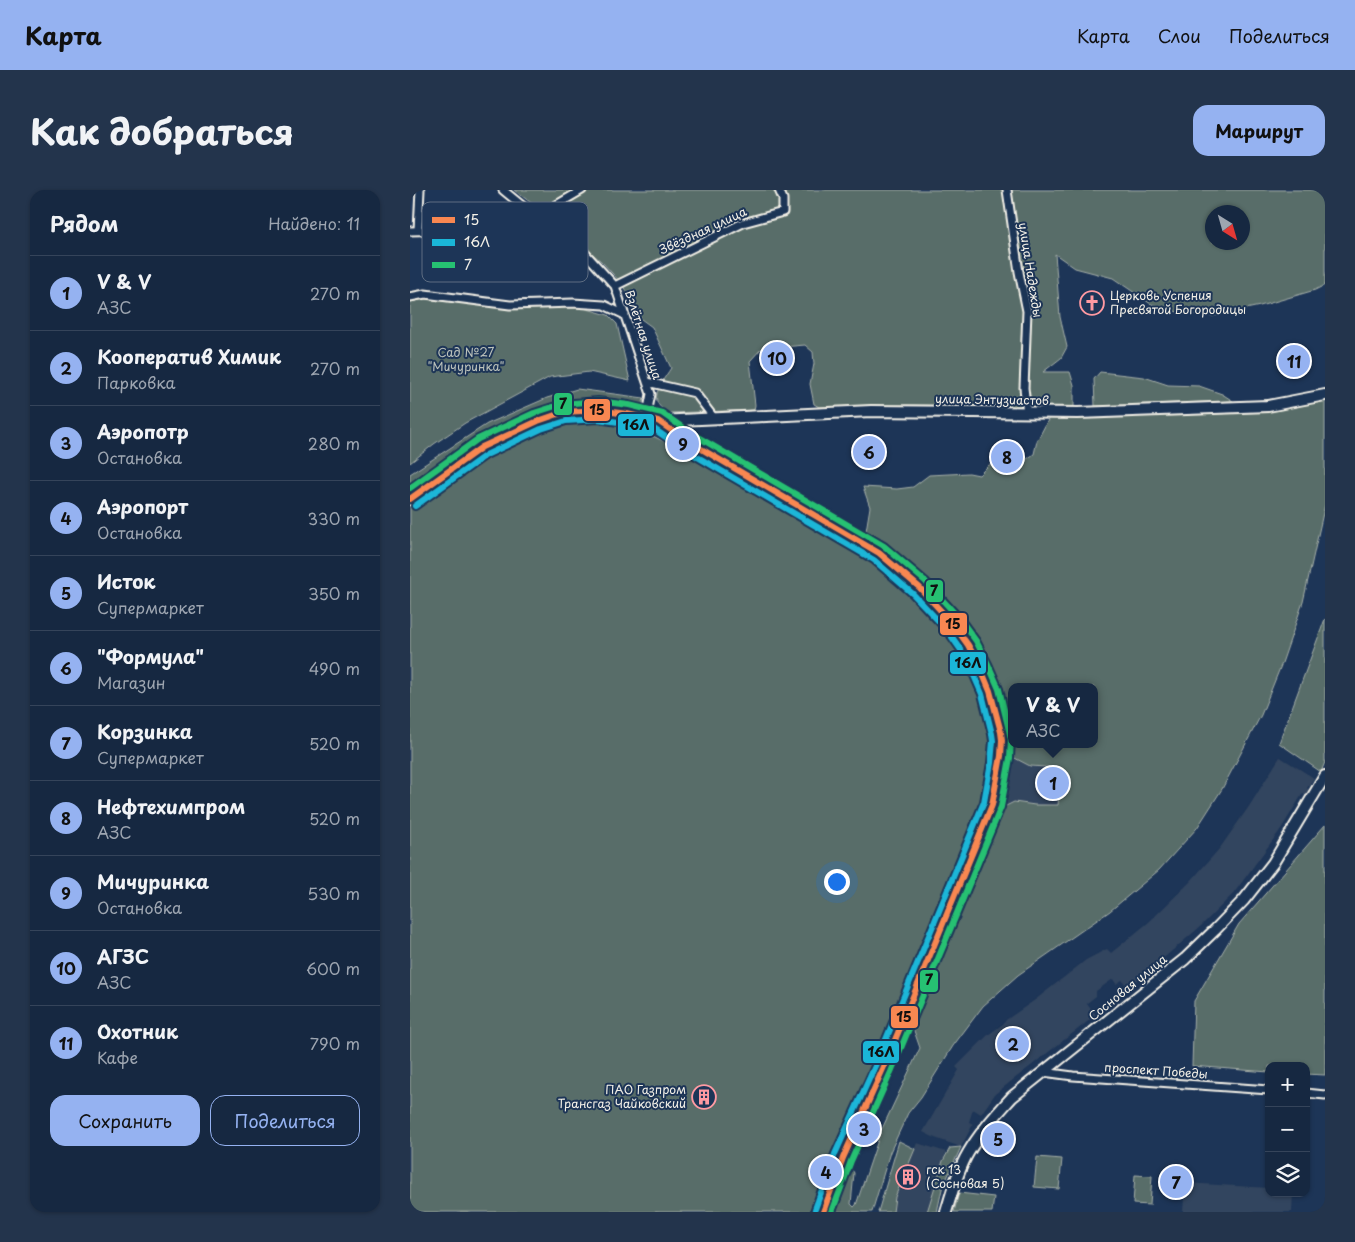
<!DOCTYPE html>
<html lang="ru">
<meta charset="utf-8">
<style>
body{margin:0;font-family:"Playpen Sans",sans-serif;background:#23344c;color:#f1f3f6}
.controls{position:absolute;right:15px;bottom:15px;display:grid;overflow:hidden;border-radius:10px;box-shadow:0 1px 4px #0004}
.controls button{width:45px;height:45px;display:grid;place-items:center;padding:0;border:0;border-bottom:1px solid #35445a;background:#162841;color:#f1f3f6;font:25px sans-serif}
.compass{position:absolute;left:795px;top:15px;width:45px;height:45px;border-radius:50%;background:#162841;box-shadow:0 1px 4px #0004;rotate:143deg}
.you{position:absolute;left:426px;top:691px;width:18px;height:18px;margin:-12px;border:4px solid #fff;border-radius:50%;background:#1a73e8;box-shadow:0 0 0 8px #1a73e833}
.badge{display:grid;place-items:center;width:32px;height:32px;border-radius:50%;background:#95b2f1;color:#111;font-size:16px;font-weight:700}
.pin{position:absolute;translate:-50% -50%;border:2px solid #fff;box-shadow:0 1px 5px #0006}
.popup{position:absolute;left:598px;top:493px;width:90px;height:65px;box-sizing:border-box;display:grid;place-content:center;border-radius:10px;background:#162841;filter:drop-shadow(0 1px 4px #0005);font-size:16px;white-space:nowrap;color:#9ea6b1}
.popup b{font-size:19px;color:#f1f3f6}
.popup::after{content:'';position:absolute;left:50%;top:100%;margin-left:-10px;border:10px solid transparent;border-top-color:#162841}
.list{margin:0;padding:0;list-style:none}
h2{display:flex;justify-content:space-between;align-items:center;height:65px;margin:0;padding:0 20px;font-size:21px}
h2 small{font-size:16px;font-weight:400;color:#9ea6b1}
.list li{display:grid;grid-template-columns:32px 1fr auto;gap:15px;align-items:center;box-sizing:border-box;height:75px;padding:0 20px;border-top:1px solid #35445a}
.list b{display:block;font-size:19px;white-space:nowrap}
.list p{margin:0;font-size:16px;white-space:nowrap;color:#9ea6b1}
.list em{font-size:16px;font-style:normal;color:#9ea6b1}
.actions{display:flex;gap:10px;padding:15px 20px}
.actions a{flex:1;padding:11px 0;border:1px solid #95b2f1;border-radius:15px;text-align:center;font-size:18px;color:#95b2f1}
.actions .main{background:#95b2f1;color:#111}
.icon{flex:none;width:28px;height:28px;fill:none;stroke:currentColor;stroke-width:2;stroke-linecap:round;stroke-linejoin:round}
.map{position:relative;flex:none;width:915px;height:1022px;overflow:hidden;border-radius:15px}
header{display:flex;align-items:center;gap:30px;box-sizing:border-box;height:70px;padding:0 25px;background:#95b2f1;color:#111}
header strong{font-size:24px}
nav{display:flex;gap:28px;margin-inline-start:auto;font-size:18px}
.intro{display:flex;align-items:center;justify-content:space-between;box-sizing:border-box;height:120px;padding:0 30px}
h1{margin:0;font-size:35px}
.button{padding:12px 22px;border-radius:15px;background:#95b2f1;color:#111;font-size:18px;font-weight:700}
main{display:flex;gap:30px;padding:0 30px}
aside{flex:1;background:#162841;border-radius:15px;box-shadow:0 1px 4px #0004}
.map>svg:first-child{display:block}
.built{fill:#33455e}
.green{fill:#586d69;stroke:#a6afa8;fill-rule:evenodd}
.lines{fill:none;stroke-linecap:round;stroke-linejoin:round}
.street-casing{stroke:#f4f1e8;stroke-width:11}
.secondary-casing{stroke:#f4f1e8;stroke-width:14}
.primary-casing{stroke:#f4f1e8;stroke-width:15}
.street{stroke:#1d3557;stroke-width:7}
.secondary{stroke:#1d3557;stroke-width:10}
.primary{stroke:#1d3557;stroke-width:11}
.bus-1-casing{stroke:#1d3557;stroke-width:10}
.bus-2-casing{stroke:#1d3557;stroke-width:10}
.bus-3-casing{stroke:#1d3557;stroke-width:10}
.bus-1{stroke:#f88751;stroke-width:6}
.bus-2{stroke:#1ab6d8;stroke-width:6}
.bus-3{stroke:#26c172;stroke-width:6}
.labels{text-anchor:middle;stroke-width:4;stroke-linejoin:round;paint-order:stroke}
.street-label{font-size:12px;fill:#f4f1e8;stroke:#1d3557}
.poi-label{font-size:12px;fill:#f4f1e8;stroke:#1d3557;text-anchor:start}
.park-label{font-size:12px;fill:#bdc3bc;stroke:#1d3557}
.key{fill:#1d3557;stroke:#5e6d82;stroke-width:1}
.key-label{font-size:14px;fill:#f4f1e8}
.line-badge{stroke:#1d3557;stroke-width:2}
.pale-badge-label{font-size:14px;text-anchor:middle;font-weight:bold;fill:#111}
</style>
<header>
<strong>Карта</strong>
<nav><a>Карта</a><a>Слои</a><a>Поделиться</a></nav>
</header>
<div class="intro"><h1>Как добраться</h1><a class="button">Маршрут</a></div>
<main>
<aside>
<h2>Рядом<small>Найдено: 11</small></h2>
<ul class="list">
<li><span class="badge">1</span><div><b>V &amp; V</b><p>АЗС</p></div><em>270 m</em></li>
<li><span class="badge">2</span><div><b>Кооператив Химик</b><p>Парковка</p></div><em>270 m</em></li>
<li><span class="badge">3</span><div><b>Аэропотр</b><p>Остановка</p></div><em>280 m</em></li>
<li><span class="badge">4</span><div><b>Аэропорт</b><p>Остановка</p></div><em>330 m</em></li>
<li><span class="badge">5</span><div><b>Исток</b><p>Супермаркет</p></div><em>350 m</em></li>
<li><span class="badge">6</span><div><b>&quot;Формула&quot;</b><p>Магазин</p></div><em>490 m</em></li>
<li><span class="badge">7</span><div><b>Корзинка</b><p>Супермаркет</p></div><em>520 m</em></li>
<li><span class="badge">8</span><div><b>Нефтехимпром</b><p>АЗС</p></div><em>520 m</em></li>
<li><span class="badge">9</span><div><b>Мичуринка</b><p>Остановка</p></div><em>530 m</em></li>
<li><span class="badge">10</span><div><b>АГЗС</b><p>АЗС</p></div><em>600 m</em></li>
<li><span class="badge">11</span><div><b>Охотник</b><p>Кафе</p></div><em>790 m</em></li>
</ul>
<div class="actions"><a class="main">Сохранить</a><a>Поделиться</a></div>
</aside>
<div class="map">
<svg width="915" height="1022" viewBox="0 0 915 1022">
<rect width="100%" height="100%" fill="#1d3557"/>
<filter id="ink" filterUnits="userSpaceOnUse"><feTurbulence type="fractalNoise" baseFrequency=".02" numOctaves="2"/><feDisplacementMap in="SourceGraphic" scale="10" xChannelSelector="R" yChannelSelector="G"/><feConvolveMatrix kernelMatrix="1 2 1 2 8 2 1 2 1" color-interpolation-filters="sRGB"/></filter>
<g filter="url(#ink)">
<path class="built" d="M599,565l21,11 32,2 -4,37h-23l-21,-3 -16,8 10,-37z
M870,567l34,21 -7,10 2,2 -3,5 -3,-2 -22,36 -47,64 -33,33 -70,60 -3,2 -6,-8 -6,4 -3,-5 -17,12v5l-9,7 9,12 -101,79 -14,20 -8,-5 -4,13 4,2 -12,23 -26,-9 -12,-6 36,-62 -3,-3 32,-32 15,-11 3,-4 29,-20 51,-40 21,-11 4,4 38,-31 41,-40 30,-34 28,-40z
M507,953l29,9 -19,60h-34l2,-15z
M775,993l84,5v5h24l-1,19h-109z"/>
<path class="green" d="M104,0h811v95l-10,5 -55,16 -47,10 -32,-3 -30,-9 -38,-26 -38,-10 -20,-14 5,63 7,30 -6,11 -18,14h27l4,13v22l-165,-2 -90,2 -5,-3 -4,-20 4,-20 -1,-12 -8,-7 -44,4 -11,12 5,44 -1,5 -87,3c-3,-3 -9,-7 -10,-12 -3,-10 9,-25 14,-33l-19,-41 -11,-8 -19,-35 -20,-22 -48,-42zM802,22h30v30h-30z
M15,109l85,10 70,-2 28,8 9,9 13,57 -41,-9 -39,5 -85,46 -31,21 -24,19v-161z
M690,182l44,5 24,8 31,1 23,8 11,7 -138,5 -1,-27z
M167,199l67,9 -2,9 -41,-4 -45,1 -82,40 -64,46v-16l77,-50 60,-26z
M915,211v103l-22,98 -21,61 -21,52 -39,74 -25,39 -38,42 -49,41 -92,64 -35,31 -30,40 -32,51 -13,16 -18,39 -18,60h-40l14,-44h5l3,5 -3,31 3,3 2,-2 25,-74 39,-83 -9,-26 69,-164 17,-35 1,-13 16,-8 21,3h23l4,-37 -32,-2 -21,-11 -9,-60 -29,-62 -41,-45 -41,-34 -14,-17 -9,-6 4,-24 -7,-20 34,2 16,-2 16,-12 40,-2 10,2 10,-10 31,-1 14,-10 3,-13 12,-23 219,-7zM602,497h82v57h-82z
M181,229l30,5 34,13 92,46 81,47 54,34 39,34 40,42 26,58 7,59 -6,41 -21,55 -146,359h-411v-705l71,-52 81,-32z
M915,429v143l-4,10 -42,-29z
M915,635v250l-19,-1v-8h-37v6l-77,-6 2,-65 45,-77z
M489,951l16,8 -20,48 -2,15h-15z
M551,957l-19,42 -5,23h-10l16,-51 7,-13z
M627,967l25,2 -3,30 -25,-2z
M725,985l17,1 -2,29 -17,-1z
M549,1003l35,4 -2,15h-38z"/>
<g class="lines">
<g class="street-casing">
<path id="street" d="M93,0l33,27 49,36 30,33 36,108 -5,25
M597,0l12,82 8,39 -3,77 3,25
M126,27l46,-27
M8,40l2,-40
M0,41l82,-2 44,9 34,5
M205,96l128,-63 40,-11v-13l-4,-9
M0,107l15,-3 85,11 63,-2 31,2 21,10
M237,192l48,11 19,25
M633,882l30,4 196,14
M896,903l19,2"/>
</g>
<g class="secondary-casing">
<path id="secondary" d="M248,231l213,-10 207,2 190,-7 57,-11
M536,1022c6,-20 12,-42 22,-59 12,-21 28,-38 44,-56l173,-138 30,-29 29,-30 29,-37 52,-87"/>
</g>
<g class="primary-casing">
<path id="primary" d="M0,309l72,-52 56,-26 26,-9 34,-2 29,4 31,7 23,16 198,116c55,45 104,91 118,164 2,8 4,16 5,23 0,22 -5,44 -10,65l-109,264 -40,89 -20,54"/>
</g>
<use href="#street" class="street"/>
<use href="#secondary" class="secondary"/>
<use href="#primary" class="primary"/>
<g class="bus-1-casing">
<path id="bus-1" d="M0,309l72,-52 56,-26 26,-9 34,-2 29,4 31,7 23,16 198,116 40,34 34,37 15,21 12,22 10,24 11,41 1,8 -1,16 -9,49 -109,264 -40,89 -20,54"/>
</g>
<g class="bus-2-casing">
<path id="bus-2" d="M5,316l71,-51 55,-26 25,-8 32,-2 27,4 29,6 23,16 197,115 39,34 34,36 14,20 11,21 10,23 10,40 1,7 -2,22 -7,39 -109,264 -40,88 -20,55"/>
</g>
<g class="bus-3-casing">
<path id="bus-3" d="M0,298l68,-49 56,-26 28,-9 36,-3 31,4 33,8 24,17 198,116 41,35 35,38 16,22 12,23 11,25 10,41 2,9 -1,19 -9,49 -110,265 -40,89 -19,51"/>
</g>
<use href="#bus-1" class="bus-1"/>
<use href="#bus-2" class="bus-2"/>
<use href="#bus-3" class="bus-3"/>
</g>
</g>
<defs>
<g id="church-ring" transform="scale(1.25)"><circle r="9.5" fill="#1d3557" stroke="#ff9aa2" stroke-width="1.5"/><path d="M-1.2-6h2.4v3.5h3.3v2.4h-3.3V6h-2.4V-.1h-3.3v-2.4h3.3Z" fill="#ff9aa2"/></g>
<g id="building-ring" transform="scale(1.25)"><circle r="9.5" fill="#1d3557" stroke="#ff9aa2" stroke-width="1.5"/><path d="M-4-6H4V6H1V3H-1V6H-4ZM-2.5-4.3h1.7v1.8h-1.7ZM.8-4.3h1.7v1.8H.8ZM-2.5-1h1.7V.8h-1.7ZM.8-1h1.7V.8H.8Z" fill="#ff9aa2"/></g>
</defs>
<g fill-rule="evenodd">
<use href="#church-ring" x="682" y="113"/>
<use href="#building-ring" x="294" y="907"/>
<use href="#building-ring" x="498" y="987"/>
</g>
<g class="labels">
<g class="street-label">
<text transform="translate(293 41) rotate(-25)" y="4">Звёздная улица</text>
<text transform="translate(620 80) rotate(81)" y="4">улица Надежды</text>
<text transform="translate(233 145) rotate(72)" y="4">Взлётная улица</text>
<text transform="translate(582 210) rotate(1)" y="4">улица Энтузиастов</text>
<text transform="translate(718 798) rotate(-39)" y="4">Сосновая улица</text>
<text transform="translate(746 881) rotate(4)" y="4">проспект Победы</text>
</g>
<g class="poi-label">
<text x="700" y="110">Церковь Успения<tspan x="700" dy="14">Пресвятой Богородицы</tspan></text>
<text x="276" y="904" text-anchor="end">ПАО Газпром<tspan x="276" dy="14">Трансгаз Чайковский</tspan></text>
<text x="516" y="984">гск 13<tspan x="516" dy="14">(Сосновая 5)</tspan></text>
</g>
<g class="park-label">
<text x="56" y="167">Сад №27<tspan x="56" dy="14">"Мичуринка"</tspan></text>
</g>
</g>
<rect x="12" y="12" width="166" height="80" rx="8" class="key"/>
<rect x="22" y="27" width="23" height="6" fill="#f88751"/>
<rect x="22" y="49" width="23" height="7" fill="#1ab6d8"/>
<rect x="22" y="72" width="23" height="6" fill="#26c172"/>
<g class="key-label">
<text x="54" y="35">15</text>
<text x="54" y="57">16Л</text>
<text x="54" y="80">7</text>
</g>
<g class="line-badge">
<rect x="143" y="202" width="20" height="24" rx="5" fill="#26c172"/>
<rect x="173" y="208" width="28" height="24" rx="5" fill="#f88751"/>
<rect x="207" y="223" width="38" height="24" rx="5" fill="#1ab6d8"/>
<rect x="515" y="389" width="19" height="24" rx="5" fill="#26c172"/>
<rect x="529" y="422" width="29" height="24" rx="5" fill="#f88751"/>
<rect x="539" y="461" width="38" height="24" rx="5" fill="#1ab6d8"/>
<rect x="509" y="779" width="20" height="24" rx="5" fill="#26c172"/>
<rect x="480" y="815" width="29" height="24" rx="5" fill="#f88751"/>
<rect x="452" y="850" width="38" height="24" rx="5" fill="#1ab6d8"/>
</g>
<g class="pale-badge-label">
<text x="153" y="219">7</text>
<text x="187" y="225">15</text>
<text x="226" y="240">16Л</text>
<text x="524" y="406">7</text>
<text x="543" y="439">15</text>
<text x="558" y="478">16Л</text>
<text x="519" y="795">7</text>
<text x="494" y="832">15</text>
<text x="471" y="867">16Л</text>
</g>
</svg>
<div class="controls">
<button>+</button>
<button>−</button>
<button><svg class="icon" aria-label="layers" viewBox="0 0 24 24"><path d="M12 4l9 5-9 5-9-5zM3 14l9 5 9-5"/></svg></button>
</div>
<svg class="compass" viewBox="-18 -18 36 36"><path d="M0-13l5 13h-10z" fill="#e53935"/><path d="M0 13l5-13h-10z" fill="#9ea6b1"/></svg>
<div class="you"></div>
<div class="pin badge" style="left:643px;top:593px">1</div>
<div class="popup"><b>V &amp; V</b>АЗС</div>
<div class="pin badge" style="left:603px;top:854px">2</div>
<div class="pin badge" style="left:454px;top:939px">3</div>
<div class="pin badge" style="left:416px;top:982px">4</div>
<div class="pin badge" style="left:588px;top:949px">5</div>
<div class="pin badge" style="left:459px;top:262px">6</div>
<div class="pin badge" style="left:766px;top:992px">7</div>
<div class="pin badge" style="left:597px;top:267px">8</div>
<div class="pin badge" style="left:273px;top:254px">9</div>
<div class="pin badge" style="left:367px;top:168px">10</div>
<div class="pin badge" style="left:884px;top:171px">11</div>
</div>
</main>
